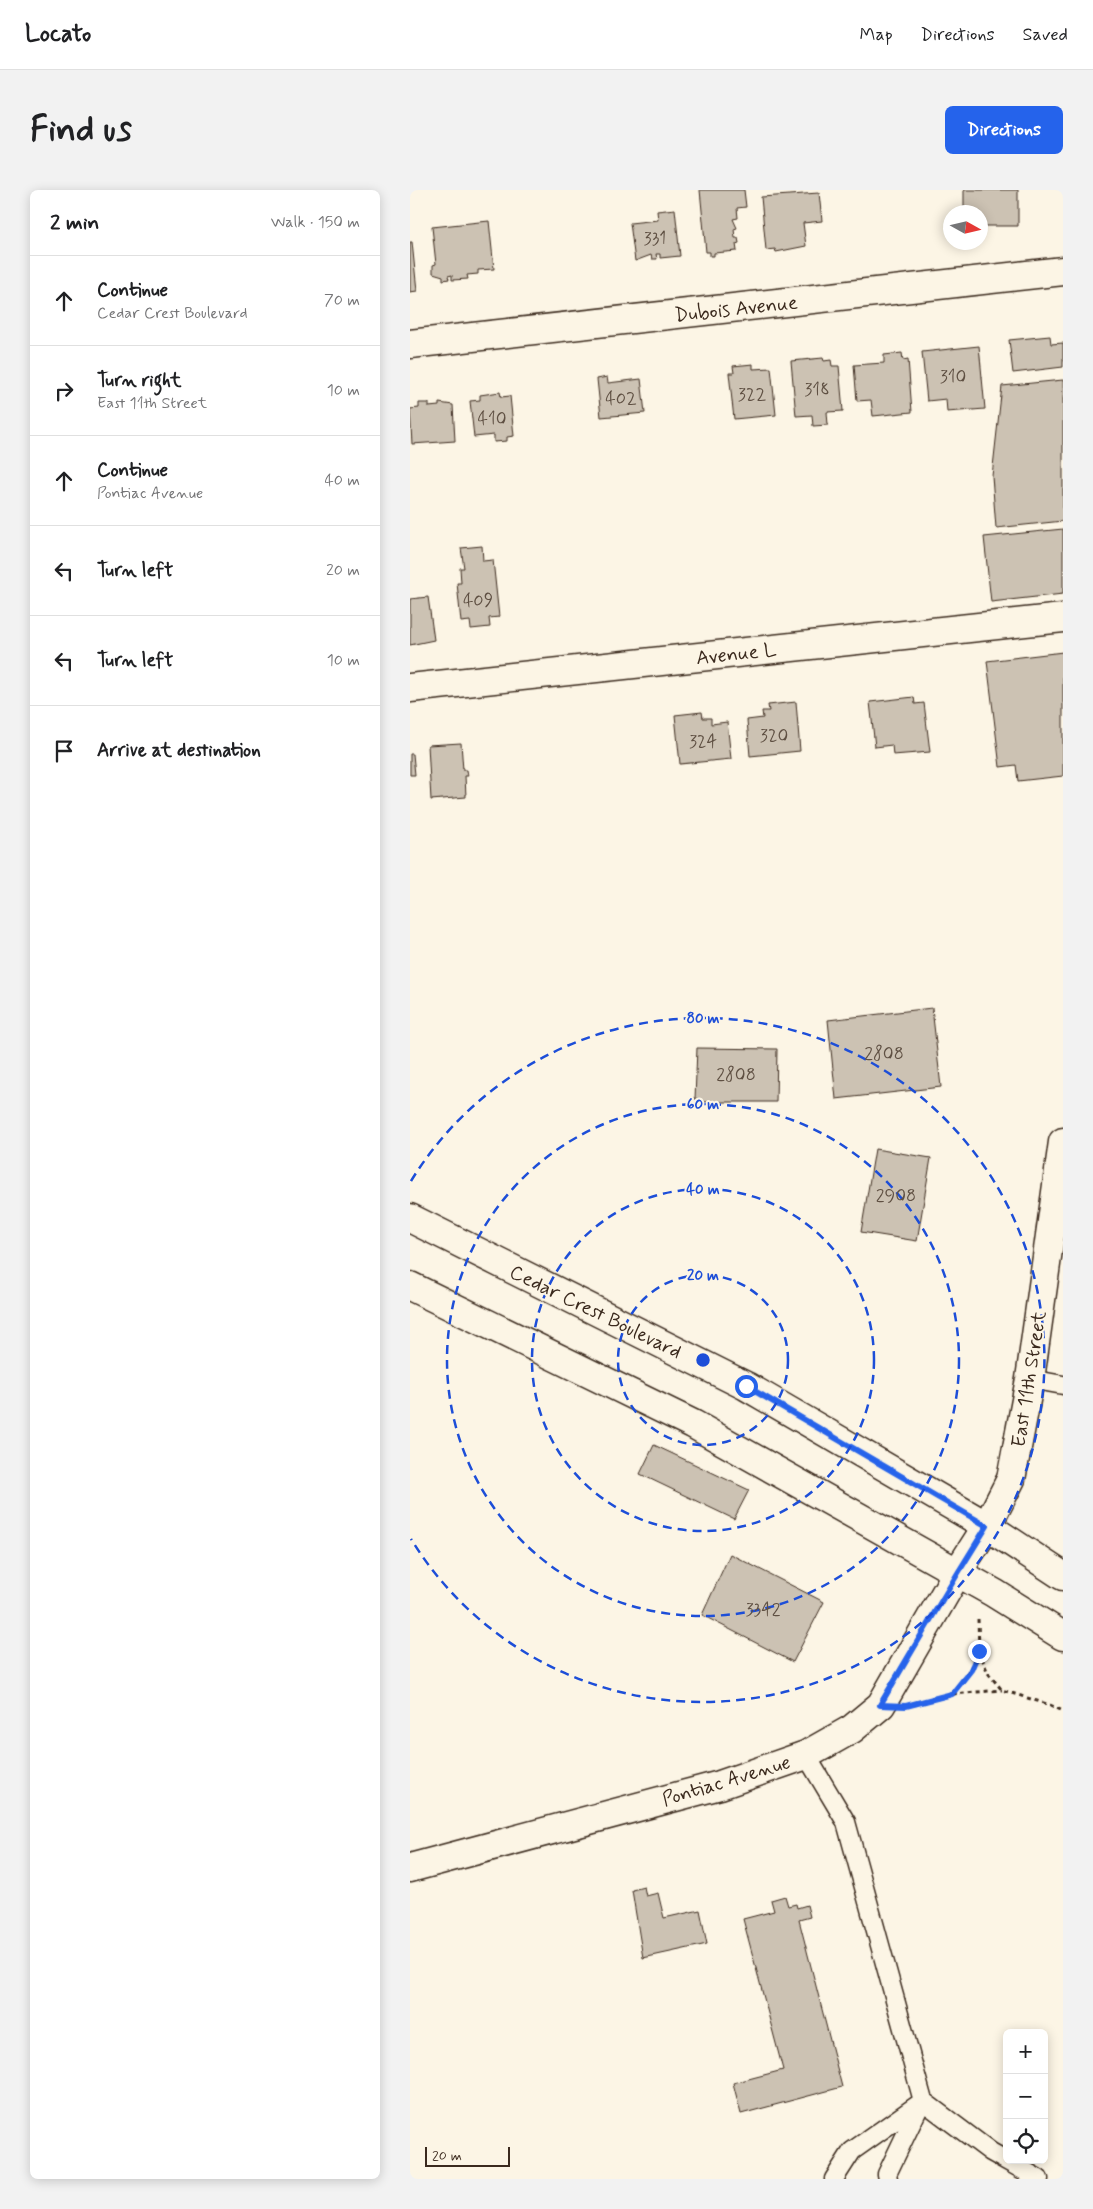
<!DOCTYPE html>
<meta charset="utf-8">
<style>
body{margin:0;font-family:Mynerve,sans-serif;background:#f2f2f2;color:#202124}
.controls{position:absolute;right:15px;bottom:15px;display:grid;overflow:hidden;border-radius:8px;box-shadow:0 2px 12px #0003}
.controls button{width:45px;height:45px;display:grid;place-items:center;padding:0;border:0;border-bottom:1px solid #e0e0e0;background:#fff;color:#202124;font:25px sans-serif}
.compass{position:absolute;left:533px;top:15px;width:45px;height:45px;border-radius:50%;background:#fff;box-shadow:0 2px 12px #0003;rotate:98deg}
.scale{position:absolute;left:15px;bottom:12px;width:85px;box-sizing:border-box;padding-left:5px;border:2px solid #3b2a1e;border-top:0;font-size:14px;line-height:18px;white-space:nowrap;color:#3b2a1e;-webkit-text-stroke:4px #fcf5e5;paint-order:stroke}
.stop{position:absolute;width:15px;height:15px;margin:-11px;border:4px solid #2563eb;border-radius:50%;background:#fff}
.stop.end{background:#2563eb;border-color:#fff;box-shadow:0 1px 5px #0008}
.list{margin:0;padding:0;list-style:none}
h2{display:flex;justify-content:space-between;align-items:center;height:65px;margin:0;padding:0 20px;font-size:21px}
h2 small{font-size:16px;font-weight:400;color:#757577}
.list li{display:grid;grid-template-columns:32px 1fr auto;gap:15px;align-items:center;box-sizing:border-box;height:90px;padding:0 20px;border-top:1px solid #e0e0e0}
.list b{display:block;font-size:19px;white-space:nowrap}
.list p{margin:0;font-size:16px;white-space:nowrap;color:#757577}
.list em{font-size:16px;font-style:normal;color:#757577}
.icon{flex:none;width:28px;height:28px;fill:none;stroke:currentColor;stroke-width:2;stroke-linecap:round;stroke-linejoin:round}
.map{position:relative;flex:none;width:653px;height:1989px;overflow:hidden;border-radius:8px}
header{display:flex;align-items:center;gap:30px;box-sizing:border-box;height:70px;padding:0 25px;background:#fff;border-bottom:1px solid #e0e0e0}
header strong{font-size:24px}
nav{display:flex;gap:28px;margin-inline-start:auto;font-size:18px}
.intro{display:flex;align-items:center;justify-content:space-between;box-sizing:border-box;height:120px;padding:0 30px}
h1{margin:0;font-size:35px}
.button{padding:12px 22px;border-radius:8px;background:#2563eb;color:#fff;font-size:18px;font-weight:700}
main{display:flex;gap:30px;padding:0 30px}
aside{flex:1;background:#fff;border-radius:8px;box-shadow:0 2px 12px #0003}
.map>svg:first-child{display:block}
.building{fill:#ccc2b3;stroke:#3b2a1e}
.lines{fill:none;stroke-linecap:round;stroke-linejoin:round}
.service-casing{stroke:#3b2a1e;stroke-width:21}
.minor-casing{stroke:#3b2a1e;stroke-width:31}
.tertiary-casing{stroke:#3b2a1e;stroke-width:31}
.secondary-casing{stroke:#3b2a1e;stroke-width:31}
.path{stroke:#3b2a1e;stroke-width:3;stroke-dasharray:4 4;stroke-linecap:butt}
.service{stroke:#fcf5e5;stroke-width:18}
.minor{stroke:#fcf5e5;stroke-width:28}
.tertiary{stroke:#fcf5e5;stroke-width:28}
.secondary{stroke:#fcf5e5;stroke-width:28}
.route{stroke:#2563eb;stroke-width:6}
.ring{fill:none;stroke:#1d4ed8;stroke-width:2.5;stroke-dasharray:9 6}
.labels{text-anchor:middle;stroke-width:4;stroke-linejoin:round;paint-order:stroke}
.number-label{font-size:18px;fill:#5f5043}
.street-label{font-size:20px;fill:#3b2a1e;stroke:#fcf5e5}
.centre{fill:#1d4ed8;stroke:#fcf5e5;stroke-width:2.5}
.ring-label{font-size:15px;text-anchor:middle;font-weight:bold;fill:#1d4ed8;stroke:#fcf5e5;stroke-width:4;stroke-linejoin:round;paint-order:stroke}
</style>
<header>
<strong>Locato</strong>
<nav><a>Map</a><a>Directions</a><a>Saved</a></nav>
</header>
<div class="intro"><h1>Find us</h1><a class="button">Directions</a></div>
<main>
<aside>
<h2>2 min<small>Walk · 150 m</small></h2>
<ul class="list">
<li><svg class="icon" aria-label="ahead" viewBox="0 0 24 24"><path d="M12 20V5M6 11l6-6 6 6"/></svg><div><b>Continue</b><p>Cedar Crest Boulevard</p></div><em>70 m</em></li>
<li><svg class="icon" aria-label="right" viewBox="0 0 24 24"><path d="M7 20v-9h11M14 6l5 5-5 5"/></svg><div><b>Turn right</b><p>East 11th Street</p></div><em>10 m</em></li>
<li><svg class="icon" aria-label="ahead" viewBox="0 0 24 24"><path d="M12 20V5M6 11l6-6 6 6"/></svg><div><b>Continue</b><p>Pontiac Avenue</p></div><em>40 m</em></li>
<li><svg class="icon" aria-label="left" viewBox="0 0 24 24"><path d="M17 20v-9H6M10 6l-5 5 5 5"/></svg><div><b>Turn left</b></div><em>20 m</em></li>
<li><svg class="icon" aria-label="left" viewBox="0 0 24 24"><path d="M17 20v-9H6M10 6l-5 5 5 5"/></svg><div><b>Turn left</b></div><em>10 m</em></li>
<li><svg class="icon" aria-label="arrive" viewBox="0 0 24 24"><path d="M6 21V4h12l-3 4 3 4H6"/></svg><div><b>Arrive at destination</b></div></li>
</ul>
</aside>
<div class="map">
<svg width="653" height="1989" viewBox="0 0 653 1989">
<rect width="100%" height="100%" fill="#fcf5e5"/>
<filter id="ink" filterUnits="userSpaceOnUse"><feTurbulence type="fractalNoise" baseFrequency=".02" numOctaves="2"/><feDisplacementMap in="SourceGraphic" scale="10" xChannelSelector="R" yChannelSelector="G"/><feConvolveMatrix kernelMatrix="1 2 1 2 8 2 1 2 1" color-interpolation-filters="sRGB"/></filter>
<g filter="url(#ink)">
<path class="building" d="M290,0h44l2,17 -9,1 1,10 -5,1 4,9 -3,1 1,9h3l1,5 -3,1 1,7 -23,2v3h-4v-4h-4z
M554,0h54v36h-38v-14h-16z
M409,3l3,28 -19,2 3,23 -30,6 -1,-3 -9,1 -5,-53z
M265,19l5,47 -20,2v-4h-4l1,5h-5l-1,-4 -16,6 -5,-38 28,-3 -1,-9z
M79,31l5,48 -16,1v4l-11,1 1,4 -16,1v-5l-4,1 1,3 -6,1v-4l-10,-3v-8l3,-1 -4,-37z
M0,52h2l5,49 -7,1z
M640,146l1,8 12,-1v24l-50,6 -4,-33z
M569,156l6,63 -38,3 -1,-13 -19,2 -5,-49z
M492,163l1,7 5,-1 4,53 -39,4 -2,-16 -14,1 -3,-36 30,-2v-8z
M413,168l1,3 7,-1 1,6h7l4,45 -16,1 1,13 -15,1 -1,-11 -16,1 -5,-55z
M343,174v5l18,-1 5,47 -42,4 -5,-46h5l-1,-7z
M197,187l1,6 33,-4 4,34 -44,4 -4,-38z
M653,190v141l-67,7 -4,-52 10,-90z
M90,202l1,5 9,-1 4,40 -7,1v4l-13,1v-7l-20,2 -4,-36 10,-1v-5z
M9,213h10v4l10,-1v-3l14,2 2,36 -43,3 -2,-35 9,-1z
M653,339v65l-72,8 -7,-65z
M72,356l1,15 10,-1 6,57 -10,1 1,9 -19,2 -1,-8 -9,1 -4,-39h4l-1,-15h4l-3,-20z
M18,407l6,43 -24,5v-46z
M653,462v124l-45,5 -2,-16 -16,2 -13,-106z
M504,507l1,7 9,-1 6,49 -37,3 -1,-10 -17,2 -5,-45z
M386,512l4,49 -50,5 -3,-36 16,-2 -1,-7h7l-1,-6z
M292,522l1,6h8v6l16,-2 4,37 -51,5 -5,-49z
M51,553l2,27h4l1,6h-3l1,21 -35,3 -3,-55z
M0,564h3l2,21h-5z
M522,818l9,79 -105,12 -8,-79z
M287,858l80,1 -1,53h-77v-3h-4z
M465,959l56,9 -14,83 -56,-9z
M244,1255l95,45 -15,29 -94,-45z
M320,1364l94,48 -31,60 -91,-47z
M234,1697l2,9 12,-3 6,25 36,-8 7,34 -64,14 -11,-68z
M375,1706l3,10 8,-2 1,4 10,-3 3,12 -11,3 43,167 -101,27 -8,-31 50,-13 -40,-151 31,-8 -3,-11z"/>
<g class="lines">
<g class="service-casing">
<path id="service" d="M620,1189l33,6
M396,1565l40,67 77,279 68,51 48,27
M424,1989l18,-28 71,-50
M478,1989l-1,-5 34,-71"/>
</g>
<g class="minor-casing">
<path id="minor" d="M0,154l653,-73
M0,498l653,-70
M0,1678l310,-83 86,-30 46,-26 29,-24 76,-132"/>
</g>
<g class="tertiary-casing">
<path id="tertiary" d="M547,1383l30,-47 24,-47 19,-100 33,-237"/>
</g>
<g class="secondary-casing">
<path id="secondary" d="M0,1028l336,168 241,140 76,50
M0,1096l283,138 301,169 69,43"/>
</g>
<path class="path" d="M568,1429l1,32 9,22 14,17 48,15 13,6
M542,1504l19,-24 8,-18
M504,1514l38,-10 50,-4"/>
<use href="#service" class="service"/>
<use href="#minor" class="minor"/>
<use href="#tertiary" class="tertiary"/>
<use href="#secondary" class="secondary"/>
</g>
</g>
<g class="lines" filter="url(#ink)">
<path class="route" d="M336,1196l241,140 -29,47 -78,132 26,1 46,-12 19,-24 8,-19"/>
</g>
<g class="ring">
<circle cx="293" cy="1170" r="85"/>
<circle cx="293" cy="1170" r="171"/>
<circle cx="293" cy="1170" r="256"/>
<path d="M1 991A342 342 0 1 1 1 1349"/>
</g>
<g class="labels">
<g class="number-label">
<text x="245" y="54">331</text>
<text x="543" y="192">310</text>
<text x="407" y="205">318</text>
<text x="342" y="210">322</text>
<text x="211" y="214">402</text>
<text x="82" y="234">410</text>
<text x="68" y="416">409</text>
<text x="364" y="551">320</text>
<text x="293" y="557">324</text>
<text x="474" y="869">2808</text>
<text x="326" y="890">2808</text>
<text x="486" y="1011">2908</text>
<text x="353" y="1425">3342</text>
</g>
<g class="street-label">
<text transform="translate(326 118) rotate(-6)" y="7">Dubois Avenue</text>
<text transform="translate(326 463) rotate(-6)" y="7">Avenue L</text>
<text transform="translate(186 1121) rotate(26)" y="7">Cedar Crest Boulevard</text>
<text transform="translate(618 1189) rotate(-81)" y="7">East 11th Street</text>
<text transform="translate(316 1590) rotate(-17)" y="7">Pontiac Avenue</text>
</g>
</g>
<circle cx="293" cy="1170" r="8" class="centre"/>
<g class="ring-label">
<text x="293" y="833">80 m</text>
<text x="293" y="919">60 m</text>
<text x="293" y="1004">40 m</text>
<text x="293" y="1090">20 m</text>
</g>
</svg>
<div class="controls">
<button>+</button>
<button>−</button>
<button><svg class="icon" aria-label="locate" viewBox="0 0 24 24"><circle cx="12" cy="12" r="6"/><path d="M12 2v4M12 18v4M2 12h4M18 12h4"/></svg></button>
</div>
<svg class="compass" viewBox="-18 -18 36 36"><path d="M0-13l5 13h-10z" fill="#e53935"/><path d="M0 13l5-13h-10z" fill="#757577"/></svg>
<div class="scale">20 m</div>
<div class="stop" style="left:336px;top:1196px"></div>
<div class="stop end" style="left:569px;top:1461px"></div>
</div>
</main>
